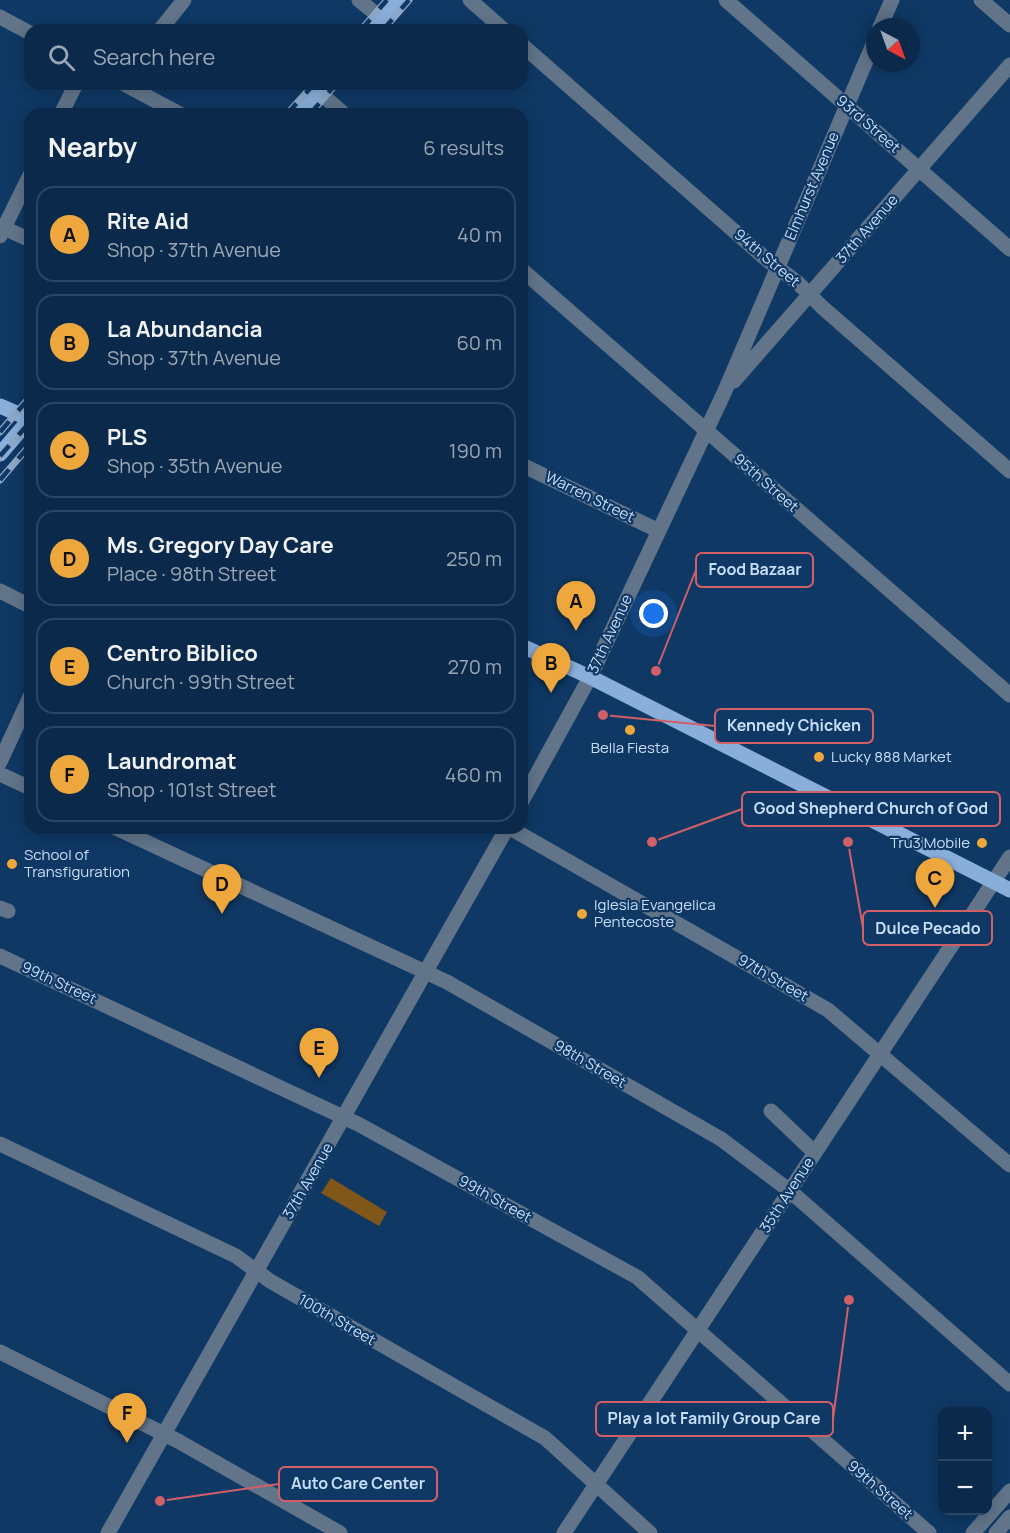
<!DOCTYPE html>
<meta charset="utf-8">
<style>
body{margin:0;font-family:Manrope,sans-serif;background:#193655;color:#f1f3f6}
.controls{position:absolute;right:18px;bottom:18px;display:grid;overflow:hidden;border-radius:12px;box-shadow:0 3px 15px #0003}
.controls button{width:54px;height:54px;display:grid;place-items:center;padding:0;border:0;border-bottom:2px solid #2b4663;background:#0b2a4b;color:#f1f3f6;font:30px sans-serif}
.compass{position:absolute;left:866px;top:18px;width:54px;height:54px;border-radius:50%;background:#0b2a4b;box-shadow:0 3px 15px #0003;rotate:139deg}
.you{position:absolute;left:654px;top:614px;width:21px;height:21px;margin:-15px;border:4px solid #fff;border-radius:50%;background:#1a73e8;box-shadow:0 0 0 9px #1a73e833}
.badge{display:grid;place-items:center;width:39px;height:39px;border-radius:50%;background:#eea73d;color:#111;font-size:20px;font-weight:700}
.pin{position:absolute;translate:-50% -50px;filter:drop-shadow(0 2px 3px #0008)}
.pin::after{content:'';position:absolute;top:32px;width:21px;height:18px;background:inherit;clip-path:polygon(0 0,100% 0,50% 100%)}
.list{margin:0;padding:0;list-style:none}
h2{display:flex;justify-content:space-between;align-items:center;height:78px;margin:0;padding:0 24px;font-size:26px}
h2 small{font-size:20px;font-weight:400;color:#9aa7b5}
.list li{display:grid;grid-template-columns:39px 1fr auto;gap:18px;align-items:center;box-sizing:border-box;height:96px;margin:0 12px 12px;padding:0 12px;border:2px solid #2b4663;border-radius:18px}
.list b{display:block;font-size:22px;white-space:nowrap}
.list p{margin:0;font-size:20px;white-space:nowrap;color:#9aa7b5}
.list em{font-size:20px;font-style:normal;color:#9aa7b5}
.icon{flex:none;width:33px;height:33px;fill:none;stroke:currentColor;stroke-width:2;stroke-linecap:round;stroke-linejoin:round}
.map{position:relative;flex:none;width:1010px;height:1533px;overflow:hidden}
.search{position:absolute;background:#0b2a4b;box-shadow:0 3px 15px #0003;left:24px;top:24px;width:504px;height:66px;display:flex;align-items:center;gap:15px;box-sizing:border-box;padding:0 21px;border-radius:18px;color:#9aa7b5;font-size:22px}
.panel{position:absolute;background:#0b2a4b;box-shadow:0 3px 15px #0003;left:24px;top:108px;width:504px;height:726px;border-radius:18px}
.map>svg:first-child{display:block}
.green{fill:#805718}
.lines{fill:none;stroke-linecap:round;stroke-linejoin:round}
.minor{stroke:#617489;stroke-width:15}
.major{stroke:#89aeda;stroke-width:15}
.rail-casing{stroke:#8ba8c8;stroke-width:7}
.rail{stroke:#0f3864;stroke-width:4.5;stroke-dasharray:14;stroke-linecap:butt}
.poi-dot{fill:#eea73d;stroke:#0f3864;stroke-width:2}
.labels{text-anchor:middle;stroke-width:4.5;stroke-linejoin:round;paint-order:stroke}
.street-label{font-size:15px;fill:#c8dffa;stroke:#0f3864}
.poi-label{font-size:15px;fill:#c8dffa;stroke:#0f3864;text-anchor:start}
.leader{fill:none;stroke:#d25f67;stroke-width:2}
.callout-dot{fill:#d25f67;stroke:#0f3864;stroke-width:2}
.callout{fill:#0f3864;stroke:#d25f67;stroke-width:2}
.callout-label{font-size:16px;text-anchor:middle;font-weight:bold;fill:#c8dffa}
</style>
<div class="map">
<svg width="1010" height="1533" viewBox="0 0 1010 1533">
<rect width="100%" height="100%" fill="#0f3864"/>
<path class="green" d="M331,1178l56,34 -8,14 -58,-33z"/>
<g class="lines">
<path class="minor" d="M359,0l22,18
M470,0l34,30
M726,0l284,249
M981,0l29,25
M0,17l30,16
M880,27l12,-27
M160,30l24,-30
M522,45l243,213 33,25 24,24 188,164
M124,84l56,30
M318,91l26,23
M61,114l15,-30
M0,226l30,14
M0,236l30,-61
M522,270l488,425
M734,381l276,-316
M522,465l135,65
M0,591l30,15
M0,762l30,-65
M0,774l30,14
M522,801l68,-124 134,-284 151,-353
M116,828l331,154 274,157 69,52 220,193
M510,828l318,182 182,155
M0,908l8,3
M0,956l358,168 279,153 292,256
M771,1111l44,42
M0,1144l236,112 34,25 275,157 105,95
M0,1352l178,89 162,92
M108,1533l399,-705
M564,1533l446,-676
M973,1533l37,-42
M996,1533l14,-16"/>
<path class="major" d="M371,30l26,-30
M297,114l26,-30
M0,406l30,13
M0,454l30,-35
M522,646l68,31 420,213"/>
<g class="rail-casing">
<path id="rail" d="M361,30l26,-30
M383,30l26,-30
M287,114l27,-30
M310,114l26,-30
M0,432l30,-35
M0,456l30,-34
M0,480l30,-35"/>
</g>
<use href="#rail" class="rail"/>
</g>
<g class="poi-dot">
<circle cx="630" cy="730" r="6"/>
<circle cx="819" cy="757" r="6"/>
<circle cx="982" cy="843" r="6"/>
<circle cx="12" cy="864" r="6"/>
<circle cx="582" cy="914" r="6"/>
</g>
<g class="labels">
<g class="street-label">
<text transform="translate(868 124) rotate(41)" y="5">93rd Street</text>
<text transform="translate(812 186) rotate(-67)" y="5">Elmhurst Avenue</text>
<text transform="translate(867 229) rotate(-49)" y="5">37th Avenue</text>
<text transform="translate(767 258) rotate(40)" y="5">94th Street</text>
<text transform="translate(766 483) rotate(41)" y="5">95th Street</text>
<text transform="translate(590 497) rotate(26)" y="5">Warren Street</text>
<text transform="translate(610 634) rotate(-65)" y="5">37th Avenue</text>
<text transform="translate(773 978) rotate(30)" y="5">97th Street</text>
<text transform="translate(59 983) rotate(25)" y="5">99th Street</text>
<text transform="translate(590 1064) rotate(30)" y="5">98th Street</text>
<text transform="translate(308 1181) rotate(-60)" y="5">37th Avenue</text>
<text transform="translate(787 1195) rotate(-57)" y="5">35th Avenue</text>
<text transform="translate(495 1199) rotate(29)" y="5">99th Street</text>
<text transform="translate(337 1320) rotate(30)" y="5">100th Street</text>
<text transform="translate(880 1490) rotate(41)" y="5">99th Street</text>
</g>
<g class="poi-label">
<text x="630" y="753" text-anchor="middle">Bella Fiesta</text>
<text x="831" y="762">Lucky 888 Market</text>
<text x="970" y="848" text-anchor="end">Tru3 Mobile</text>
<text x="24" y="860">School of<tspan x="24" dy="17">Transfiguration</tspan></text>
<text x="594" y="910">Iglesia Evangelica<tspan x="594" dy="17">Pentecoste</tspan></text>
</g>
</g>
<path class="leader" d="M656 671L696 570M603 715L715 726M652 842L742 809M848 842L863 928M849 1300L833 1419M160 1501L279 1484"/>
<g class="callout-dot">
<circle cx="656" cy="671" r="6"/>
<circle cx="603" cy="715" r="6"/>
<circle cx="652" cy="842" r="6"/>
<circle cx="848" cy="842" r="6"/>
<circle cx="849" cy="1300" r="6"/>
<circle cx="160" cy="1501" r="6"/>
</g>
<g class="callout">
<rect x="696" y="553" width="117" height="34" rx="6"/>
<rect x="715" y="709" width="158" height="34" rx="6"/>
<rect x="742" y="792" width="258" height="34" rx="6"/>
<rect x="863" y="911" width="129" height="34" rx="6"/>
<rect x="596" y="1402" width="237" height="34" rx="6"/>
<rect x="279" y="1467" width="158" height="34" rx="6"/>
</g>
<g class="callout-label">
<text x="755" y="575">Food Bazaar</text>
<text x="794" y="731">Kennedy Chicken</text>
<text x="871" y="814">Good Shepherd Church of God</text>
<text x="928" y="934">Dulce Pecado</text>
<text x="714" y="1424">Play a lot Family Group Care</text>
<text x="358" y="1489">Auto Care Center</text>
</g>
</svg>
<div class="controls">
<button>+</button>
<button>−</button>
</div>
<svg class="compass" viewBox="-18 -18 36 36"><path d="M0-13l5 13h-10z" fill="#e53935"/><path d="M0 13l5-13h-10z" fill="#9aa7b5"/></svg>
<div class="you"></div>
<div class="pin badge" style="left:576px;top:631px">A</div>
<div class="pin badge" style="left:551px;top:693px">B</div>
<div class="pin badge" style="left:935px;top:908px">C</div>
<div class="pin badge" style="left:222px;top:914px">D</div>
<div class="pin badge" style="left:319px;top:1078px">E</div>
<div class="pin badge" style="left:127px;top:1443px">F</div>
<div class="search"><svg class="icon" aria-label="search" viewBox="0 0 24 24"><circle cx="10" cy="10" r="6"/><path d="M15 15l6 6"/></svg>Search here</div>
<section class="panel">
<h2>Nearby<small>6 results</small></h2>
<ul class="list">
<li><span class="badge">A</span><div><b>Rite Aid</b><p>Shop · 37th Avenue</p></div><em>40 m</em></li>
<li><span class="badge">B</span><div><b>La Abundancia</b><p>Shop · 37th Avenue</p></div><em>60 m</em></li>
<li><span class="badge">C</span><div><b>PLS</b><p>Shop · 35th Avenue</p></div><em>190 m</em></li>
<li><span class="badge">D</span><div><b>Ms. Gregory Day Care</b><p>Place · 98th Street</p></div><em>250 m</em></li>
<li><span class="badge">E</span><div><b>Centro Biblico</b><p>Church · 99th Street</p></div><em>270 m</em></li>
<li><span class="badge">F</span><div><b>Laundromat</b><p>Shop · 101st Street</p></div><em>460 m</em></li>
</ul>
</section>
</div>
